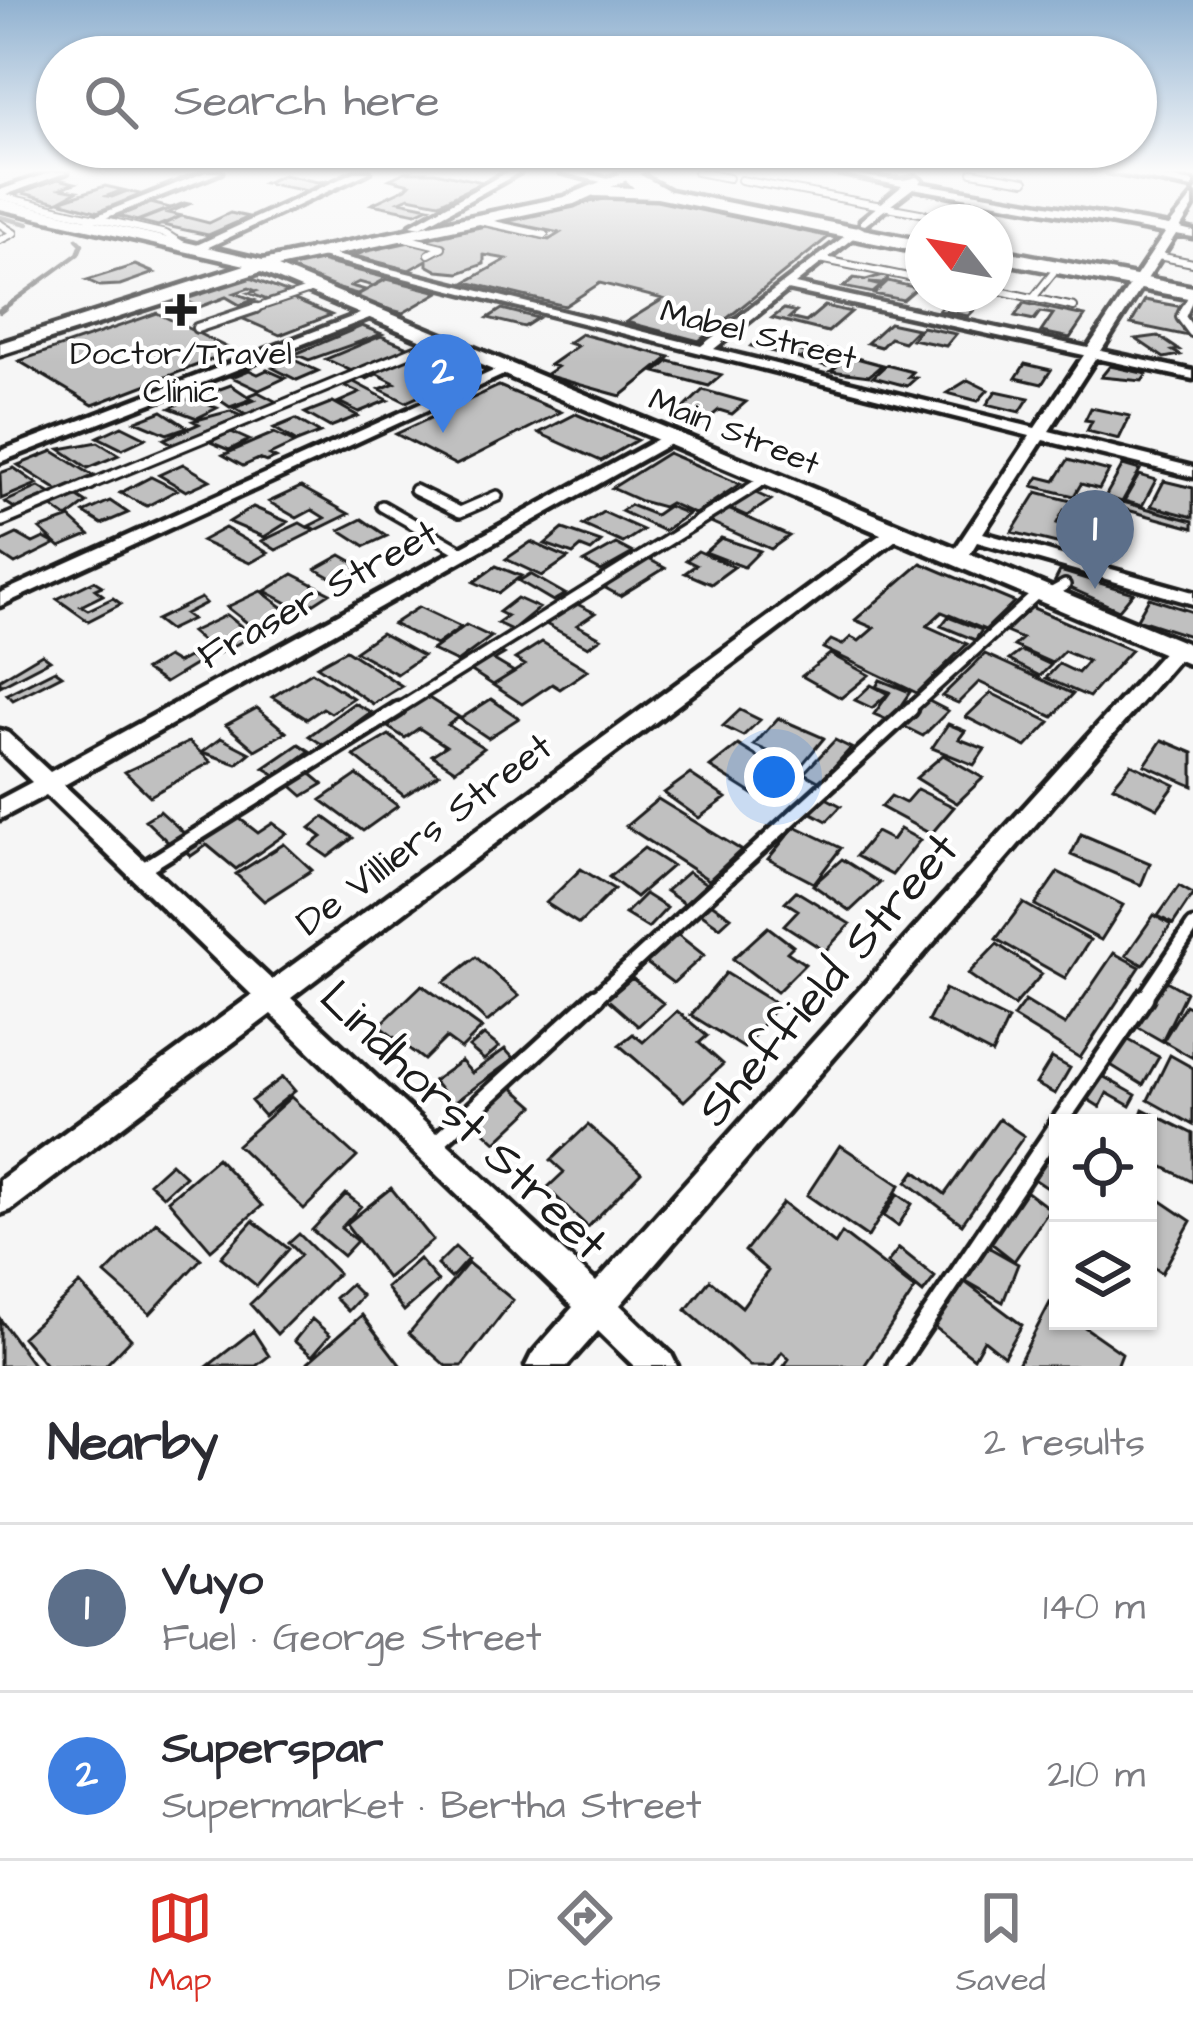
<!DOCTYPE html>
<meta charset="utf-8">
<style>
body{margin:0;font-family:"Architects Daughter",sans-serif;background:#f7f7f7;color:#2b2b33}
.controls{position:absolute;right:36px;bottom:36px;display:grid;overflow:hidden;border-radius:0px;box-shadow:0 3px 9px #0004}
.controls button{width:108px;height:108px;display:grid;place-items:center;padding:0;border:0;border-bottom:3px solid #e1e1e2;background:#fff;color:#2b2b33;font:60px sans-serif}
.compass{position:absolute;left:905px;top:204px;width:108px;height:108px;border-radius:50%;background:#fff;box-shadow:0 3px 9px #0004;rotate:301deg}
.you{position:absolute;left:774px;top:777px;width:42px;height:42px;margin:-30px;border:9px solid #fff;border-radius:50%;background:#1a73e8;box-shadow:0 0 0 18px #1a73e833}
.badge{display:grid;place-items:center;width:78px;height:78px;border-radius:50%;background:#d93025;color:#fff;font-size:39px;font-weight:700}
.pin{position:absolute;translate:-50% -99px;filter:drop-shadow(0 3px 6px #0008)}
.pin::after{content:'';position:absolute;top:63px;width:42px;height:36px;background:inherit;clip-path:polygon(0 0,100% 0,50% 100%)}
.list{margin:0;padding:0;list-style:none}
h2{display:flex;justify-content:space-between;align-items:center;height:156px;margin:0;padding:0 48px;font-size:51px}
h2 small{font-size:39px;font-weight:400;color:#7c7c81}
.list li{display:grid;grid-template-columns:78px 1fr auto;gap:36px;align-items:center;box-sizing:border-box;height:168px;padding:0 48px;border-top:3px solid #e1e1e2}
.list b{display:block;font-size:45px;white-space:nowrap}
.list p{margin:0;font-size:39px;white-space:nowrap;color:#7c7c81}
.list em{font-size:39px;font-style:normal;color:#7c7c81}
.icon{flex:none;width:66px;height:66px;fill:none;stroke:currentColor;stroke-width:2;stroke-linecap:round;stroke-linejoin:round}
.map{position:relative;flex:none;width:1193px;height:1366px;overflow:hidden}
.search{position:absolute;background:#fff;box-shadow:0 3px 9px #0004;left:36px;right:36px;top:36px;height:132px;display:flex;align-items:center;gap:30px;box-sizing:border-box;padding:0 42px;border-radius:66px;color:#7c7c81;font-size:45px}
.sheet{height:492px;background:#fff}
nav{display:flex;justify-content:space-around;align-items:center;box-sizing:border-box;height:168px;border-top:3px solid #e1e1e2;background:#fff;font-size:33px;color:#7c7c81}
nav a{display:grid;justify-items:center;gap:6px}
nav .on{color:#d93025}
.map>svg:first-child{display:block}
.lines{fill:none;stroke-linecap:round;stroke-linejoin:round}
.stream-far1{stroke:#727272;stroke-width:4.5}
.stream{stroke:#727272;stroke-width:6}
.building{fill:#c0c0c0;stroke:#1c1c1c;stroke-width:3}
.lane-far4-casing{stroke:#1c1c1c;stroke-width:10}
.lane-far3-casing{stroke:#1c1c1c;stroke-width:14}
.lane-far2-casing{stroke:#1c1c1c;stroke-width:16}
.lane-far1-casing{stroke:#1c1c1c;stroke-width:21}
.lane-casing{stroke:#1c1c1c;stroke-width:24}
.street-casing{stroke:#1c1c1c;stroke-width:9}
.secondary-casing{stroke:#1c1c1c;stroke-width:9}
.primary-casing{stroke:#1c1c1c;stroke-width:9}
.lane-far4{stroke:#fff;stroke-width:6}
.lane-far3{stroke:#fff;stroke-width:8}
.lane-far2{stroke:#fff;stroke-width:9}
.lane-far1{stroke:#fff;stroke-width:12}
.lane{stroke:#fff;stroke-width:15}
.street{fill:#fff;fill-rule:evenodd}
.secondary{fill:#fff;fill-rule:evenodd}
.primary{fill:#fff;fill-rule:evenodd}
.poi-dot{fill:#1c1c1c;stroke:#fff;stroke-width:4.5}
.labels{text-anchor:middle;stroke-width:9;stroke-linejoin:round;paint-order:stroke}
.far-street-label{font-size:33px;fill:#1c1c1c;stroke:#fff}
.far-poi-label{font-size:33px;fill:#1c1c1c;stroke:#fff}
.street-label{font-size:39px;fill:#1c1c1c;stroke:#fff}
.near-street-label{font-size:48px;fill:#1c1c1c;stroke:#fff}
</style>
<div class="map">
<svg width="1193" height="1366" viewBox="0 0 1193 1366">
<rect width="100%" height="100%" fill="#f6f6f6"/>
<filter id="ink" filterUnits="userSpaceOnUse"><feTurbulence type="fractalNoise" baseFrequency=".00833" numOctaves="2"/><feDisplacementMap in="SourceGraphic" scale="24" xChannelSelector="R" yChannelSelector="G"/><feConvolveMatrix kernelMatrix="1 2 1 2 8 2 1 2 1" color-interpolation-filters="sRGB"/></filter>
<g filter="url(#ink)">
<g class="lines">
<path class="stream-far1" d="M0,217l28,7
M0,311l78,-57 4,-10 -5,-5"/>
<path class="stream" d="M0,311l4,-3"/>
</g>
<path class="building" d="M405,172h30l48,10 -44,21 -30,-6 -9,4 29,6 -13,6 -44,-9 34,-16 4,-4 -20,-5z
M283,175l35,7 14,-2 -25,11 -43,-8z
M58,179l17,4 -14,5 16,3 -20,11 -38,-10z
M105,186l18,4 -16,6 5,1 15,-6 17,4 -45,17 -40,-11z
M627,194l204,41 -132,106 -73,-19 37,-23 -63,-16 -35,23 -99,-24 41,-23 -23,-4v9l-25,9 -21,-2 -11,-6v-5l-18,10 -54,-14 18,-8 107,-23 69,15 11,-7 -59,-12z
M147,202l23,6 -33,13 -23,-6z
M184,203l5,1 -21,9 14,3 -24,10 -20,-5z
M230,213l19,4 -41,18 -46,-10 20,-9 27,7z
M308,260l12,1 67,17 -14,8 -14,-4 -8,4 14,4 -8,4 -76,-21z
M135,265l19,8 -34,12 -20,1 -13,-6z
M882,275l8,1 -8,8 -13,-1 12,3 -8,7 -30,-6 11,-9 12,2z
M245,276l44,17 -22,7 -18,-7 7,-2 -7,-3 -14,5 19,7 -14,5 -14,-8 -26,10 -18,-8z
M387,279l52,13 -36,21 -53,-14z
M888,281l29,7 -14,12 -29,-6z
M952,296l29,7 -13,13 -29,-6z
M290,298l41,17 -51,20 -41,-18z
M1145,300l48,9v28l-62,-13z
M1024,303l61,13 -15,22 -29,-6 12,-18 -13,-2 -6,8 -19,-4z
M825,306l26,6 -23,20 -56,-14 12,-9 12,3 -7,6 17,4z
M502,309l36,9 -14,9 -36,-9z
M157,313l77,38 -141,54 -74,-44z
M889,323l28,6 -13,13 -14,-4 -9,9 -14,-4z
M362,326l20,8 -73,26 -14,-6z
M922,327l34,7 -10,12 -34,-7z
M581,334l89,23 -49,39 -76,-21 12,-8 -7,-2 27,-19 -9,-3z
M381,336l29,12 -56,24 -28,-13z
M763,336l29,7 -5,5 21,5 -7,6 -50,-13z
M1158,336l21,14 -6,1 7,4 -16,3 -28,-19z
M816,348l24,6 -13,12 -25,-6z
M422,349l53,22 -69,31 -26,-13 15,-6 -18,-9 -10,5 -8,-4z
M849,356l33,9 -13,11 -38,-5z
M294,360l24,11 -21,9 -24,-12z
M669,361l53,14 -13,11 -53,-14z
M1025,364l26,6 -9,14 -26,-6z
M886,365l27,7 -5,5 8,1 -9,8 -34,-9z
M1110,366l37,8 -5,7 -41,-4z
M249,370l9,4 9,-4 18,8 -26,12 -27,-13z
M350,380l38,20 -29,12 -20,-10 21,-9 -19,-9z
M968,380l20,10 -10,11 -31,-8z
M231,385l21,14 -22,8 -21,-14z
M499,386l62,26 -105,53 -60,-31z
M703,390l43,12 -14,12 -13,-4 -19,16 -26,-8z
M996,391l33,7 -9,14 -33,-8z
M258,392l19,10 -31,13 -12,-7 21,-8 -7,-4z
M191,398l26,10 -20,10 -27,-10z
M333,402l25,14 -28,11 -25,-14z
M1091,408l39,8 -11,23 -32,-8 5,-10 -7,-1z
M162,411l25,16 -20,7 -31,-13z
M230,411l11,5 -67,29 -10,-6 35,-15 -6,-3z
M576,414l61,26 -36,21 -62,-28z
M296,419l24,14 -23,9 -23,-14z
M122,426l24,12 -24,11 -24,-12z
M231,432l18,8 -20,10 -19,-8z
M274,433l21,10 -25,12 6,3 -10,4 -7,-3 -16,7 -20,-11z
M98,442l21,13 -31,13 -28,-19z
M53,451l41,25 -35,15 -41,-26z
M668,453l72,31 -45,30 -25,-11 -7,4 -22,-6 -29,-13z
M1068,460l41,11 -10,18 -18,-5 -7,12 -41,-10 6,-9 16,4z
M183,464l27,16 -24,11 -27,-16z
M1123,465l17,5 -18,32 -17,-5z
M14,468l23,16 -36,15 -1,-26z
M1139,475l17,5 -14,26 -18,-5z
M151,477l26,13 -30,16 -27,-13z
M1164,481l29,7v29l-42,-11z
M39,487l12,7 -35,15 -11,-7z
M301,487l48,27 -33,16 -7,-4 16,-8 -13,-8 -15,8 -28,-16z
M749,490l22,10 -24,16 -22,-10z
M1037,492l53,14 -5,10 -21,-6 -7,13 26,8 5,-10 22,6 -13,26 -85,-21z
M73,494l14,9 -20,15 -19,-14z
M110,501l18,12 -26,11 -18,-11z
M1123,502l70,19v7l-73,-20z
M630,505l25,10 13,-9 20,8 -24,17 -43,-20z
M253,507l35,15 -24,15 -35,-15z
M723,507l66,29 -18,13 -67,-30z
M603,512l40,18 -20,13 -40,-18z
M70,518l19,17 -29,12 -20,-18z
M362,519l25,17 -22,10 -25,-16z
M300,523l14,8 -38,19 -14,-9z
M225,528l43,25 -18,10 -49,-22z
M563,529l38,13 -10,9 -10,-4 -8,7 -28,-10z
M17,534l16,9 11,-5 11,6 -40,20 -15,-10v-12z
M721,538l39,13 -16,16 -39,-15z
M531,542l37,16 -26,18 -36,-17z
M616,544l17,9 -32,18 -17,-9z
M698,551l36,16 -23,17 -26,-11 11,-8 -10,-5z
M341,555l30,17 -25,14 -30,-17z
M643,556l22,12 -45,28 -22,-12z
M921,563l93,39 -29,28 -43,-18 -15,14 40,18 -50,49 -94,-45 8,-8 11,5 9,-8 8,4 15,-13 -19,-8z
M496,566l25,10 -22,17 -25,-11z
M1060,571l73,22 -14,17 -64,-29z
M293,574l37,19 -28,18 -37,-20z
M530,574l35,20 -12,7 -34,-20z
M94,581l8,5 -7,3 8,6 -22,11 7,4 25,-12 8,6 -33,17 -31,-22z
M261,591l28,21 -34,17 -28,-22z
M201,598l5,5 -21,11 7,5 -23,11 -13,-10z
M517,598l22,10 -27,22 -15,-7 10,-7 -8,-4z
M1149,598l44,14v25l-56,-18z
M573,602l22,11 -18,12 24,13 -13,9 -46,-25z
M419,607l42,20 -25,18 -43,-21z
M1031,607l100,43 -42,47 -43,-19 13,-14 19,9 10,-12 -24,-10 -12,12 -38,-17 8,-7 -16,-7z
M227,615l26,21 -36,18 -26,-22z
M948,617l34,13 -7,10 -34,-14z
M466,625l25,12 -34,25 -25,-12z
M381,633l42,23 -26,18 -42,-23z
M542,642l46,28 -28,19 -8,-5 -30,20 -29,-19 32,-20 -10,-6z
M346,650l56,36 -29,18 -56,-38z
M496,650l8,4 -10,6 20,12 -21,13 -26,-17z
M1021,651l30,14 -11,11 -31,-16z
M42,654l8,6 -50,26v-7z
M830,654l39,21 -28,23 -39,-22z
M985,654l88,40 -20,23 -74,-35 -21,21 -16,-7z
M167,657l10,6 11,-6 10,6 -33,20 -20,-13z
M55,670l7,5 -49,25 -6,-6z
M312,672l41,26 -22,15 -8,-5 -16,11 -35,-22z
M880,680l30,12 -20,29 -16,-7 16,-22 -14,-5z
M871,685l17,9 -16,14 -17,-8z
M991,693l59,29 -24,25 -60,-30z
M424,695l35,22 -11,8 36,23 -29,22 -23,-15 14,-9 -27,-18 -14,10 -22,-14z
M491,699l28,19 -31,20 -28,-19z
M927,700l21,11 -25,25 -22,-11z
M354,703l17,9 -46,34 -16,-10z
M257,708l29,24 -31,18 -29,-25z
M740,710l20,10 -17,16 -20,-10z
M778,718l46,20 -23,28 -47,-21z
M948,724l17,7 -6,8 26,10 -11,16 -42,-17z
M389,735l50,39 -35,22 -50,-40z
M221,738l29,15 -13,11 -35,-12z
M835,740l16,8 -31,34 -16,-9z
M1162,740l31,13v33l-48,-21z
M189,742l22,20 -61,34 -25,-24z
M299,744l11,7 -34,24 -12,-7z
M738,745l34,21 -15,11 15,10 -13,11 -49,-31z
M943,755l40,23 -26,25 -41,-25z
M1131,764l44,21 -17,23 -45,-22z
M306,770l17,14 -20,12 -17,-15z
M690,774l36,24 -27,20 -35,-25z
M357,775l41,31 -35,25 -42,-31z
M917,789l37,18 -23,27 -50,-27 10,-11 14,7z
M824,797l17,9 -14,15 -17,-9z
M658,799l83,51 -32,30 -83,-54z
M160,811l24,22 -15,10 -24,-23z
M235,815l23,18 15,-10 14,10 -51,36 -29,-24 -16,11 -8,-7z
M324,817l29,21 -25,19 -17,-12 11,-8 -12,-9z
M795,826l46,22 -27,35 -46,-24z
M900,829l20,11 -28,35 -36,-19 20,-24 16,8z
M1081,834l69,29 -9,22 -70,-30z
M284,844l28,26 -48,31 -28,-27z
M644,848l28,18 -36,31 -27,-20z
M842,859l38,24 -30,28 -37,-26z
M581,869l33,20 -35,35 -33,-21z
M688,872l19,12 -22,20 -19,-13z
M1058,872l65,33 -22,35 -66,-35z
M1179,886l14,8 -20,30 -15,-8z
M796,891l54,33 -25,27 -41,-26 14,-15 -13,-8z
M645,894l22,14 -19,20 -23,-14z
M711,903l20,14 -11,10 -21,-15z
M1023,903l67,37 -25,38 -69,-39z
M1154,915l17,10 -28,40 -17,-10z
M768,927l25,19 -6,6 18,12 -28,28 -44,-33z
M677,934l27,21 -31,28 -28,-21z
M997,944l45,30 -28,32 -46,-32z
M1114,953l26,14 -60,91 -67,-41 12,-16 40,24z
M476,957l43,39 -32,26 -43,-40z
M726,973l52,32 -34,43 -53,-33z
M1159,977l27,15 -24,49 -28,-16z
M632,978l31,25 -25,23 -31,-27z
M422,985l60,43 -21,21 -15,-11 -22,22 -45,-34z
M945,989l63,31 -16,34 -64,-33z
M1185,1005l8,4v49l-30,-17z
M677,1011l30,25 -8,7 24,21 -39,37 -65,-56 14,-11 10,8z
M484,1035l15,12 -15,13 -15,-13z
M1125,1038l34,19 -16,28 -34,-21z
M505,1049l9,10 -62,45 -19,-23 28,-20 11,12z
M1170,1055l23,13v57l-45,-25z
M1052,1058l18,10 -15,26 -19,-10z
M1097,1073l39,22 -6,11 -23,-13 -7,14 -16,-10z
M283,1077l12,14 -31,25 -13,-15z
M511,1086l23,20 -38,36 -23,-21z
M291,1097l66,60 -53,52 -67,-64z
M1143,1109l50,25v48l-45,-23v-36h-10z
M999,1119l25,17 -62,88 -55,-42 8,-11 30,23z
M588,1125l53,47 -53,55 -41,-39 17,-16 -13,-12z
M1058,1139v56l-24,-16z
M840,1145l60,40 -32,52 -61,-42z
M217,1158l45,48 -51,44 -43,-50z
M171,1163l14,13 -22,20 -14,-13z
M391,1188l42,52 -46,38 -41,-54z
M1022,1188l28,21 -36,52 -28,-22z
M1148,1192l43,29 -29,52 -14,-10z
M346,1194l15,12 -20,22 16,13 -14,15 -31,-26z
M898,1194l14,10 -14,22 -14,-10z
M783,1203l52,41 7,-11 73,56 -51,77h-80l5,-7 -7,-7 -10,14h-22l-64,-56 24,-30 32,27 26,-36 -23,-20z
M253,1221l36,28 -32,37 -36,-29z
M156,1222l45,37 -51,55 -45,-40z
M299,1234l39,39 -61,61 -27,-30 51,-49 -12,-12z
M981,1243l37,21 -15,38 -37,-21z
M455,1247l13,12 -17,19 -14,-13z
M899,1248l36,29 -12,16 -36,-30z
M419,1259l19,22 -34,30 -18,-23z
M468,1263l45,37 -51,66h-16l-37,-33z
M961,1279l61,46 -18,31 -20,-16 -10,18 -42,-33z
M80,1284l51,55 -26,27h-58l-25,-29z
M350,1284l12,12 -14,15 -13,-13z
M1050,1303l8,5v13h18l46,32 -5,13h-100z
M362,1315l39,51h-93l-1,-3z
M0,1319l34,47h-34z
M312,1319l18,16 -18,21 -18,-15z
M253,1331l16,25 -13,10h-48z"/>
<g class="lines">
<g class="lane-far4-casing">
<path id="lane-far4" d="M697,172l32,6
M972,172l53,9
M741,180l228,42
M0,196l166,38 19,12
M475,220l70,15
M0,224l14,9 -14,7
M401,237l41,10 -13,7
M1158,256l35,7
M820,259l103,21
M1000,291l74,16
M1033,298l20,-25
M247,311l66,-22
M1184,311l6,-12"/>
</g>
<g class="lane-far3-casing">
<path id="lane-far3" d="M1185,308l-4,9 11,15
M197,328l59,-20
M84,487l351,-145
M753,487l13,-8"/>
</g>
<g class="lane-far2-casing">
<path id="lane-far2" d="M415,490l45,22 37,-16
M382,506l82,47
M0,522l91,-38
M1047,595l18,-10
M393,712l365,-228
M907,712l132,-120"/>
</g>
<g class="lane-far1-casing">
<path id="lane-far1" d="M141,870l257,-161
M593,1000l318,-291
M1143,1000l50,-74"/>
</g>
<g class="lane-casing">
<path id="lane" d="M1059,1123l86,-126
M433,1146l163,-149
M896,1366l162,-241"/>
</g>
<g class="street-casing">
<path id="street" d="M52,172h15l-67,25v-7z
M206,172h15l-136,54 -10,-2z
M355,172h14l-171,80 -10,-3z
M507,172h13l-99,55 -10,-2z
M560,172h21l38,10 -5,3z
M833,172c25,0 62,14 83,5l5,3 -2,3 250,43 24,-30v11l-13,21 13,3v6l-17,-3 -75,117 92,20v8l-97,-21 -47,73 144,36v10l-150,-37 -60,93 210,59v12l-216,-62 -12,20h-14l-2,-4 81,-122 -725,-183 6,-4 390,97 157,-120 6,3 -2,2 -67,53 293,64 77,-115 -252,-45 -48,37 -4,-1v-4l41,-34zM788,290l296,65 -49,73 -321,-79z
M1108,172h25l60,10v6z
M365,312l12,3 -377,147v-11z
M500,368l12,3 -512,235v-13z
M669,433l8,5 -2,3 -611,344 208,195 616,-451h12v8l-609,461 305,284 573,-636h14l3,4 -3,4 -563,651 51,49 6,12h-43l-36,-35 -31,35h-41l6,-12 41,-47 -302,-293 -260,196 -11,4v-34l252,-185 -206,-200 -46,24v-20l32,-17 -32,-31v-21l8,3 42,39z"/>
</g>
<g class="secondary-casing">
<path id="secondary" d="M624,172h20l-70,32 -296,63 915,379v20l-932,-394 -261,83v-12l245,-78 -245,-56v-10l263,61 301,-63z"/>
</g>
<g class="primary-casing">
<path id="primary" d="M617,172h18l35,19 253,50v12l-266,-55 -63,-2 -8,-5 8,-5 40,2z
M995,249l198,38v12l-198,-38z"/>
</g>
<use href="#lane-far4" class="lane-far4"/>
<use href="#lane-far3" class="lane-far3"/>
<use href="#lane-far2" class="lane-far2"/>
<use href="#lane-far1" class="lane-far1"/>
<use href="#lane" class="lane"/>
<use href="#street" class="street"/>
<use href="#secondary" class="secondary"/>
<use href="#primary" class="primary"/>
</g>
</g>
<linearGradient id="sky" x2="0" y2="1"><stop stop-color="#90b1d0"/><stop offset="0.47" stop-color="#fbfbfb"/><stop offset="1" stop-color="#fbfbfb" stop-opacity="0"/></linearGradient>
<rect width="1193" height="363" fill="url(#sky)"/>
<path class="poi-dot" d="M175 292h12v12h12v12h-12v12h-12v-12h-12v-12h12z"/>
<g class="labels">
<g class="far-street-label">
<text transform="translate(759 333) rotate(14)" y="12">Mabel Street</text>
<text transform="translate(735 430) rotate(22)" y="12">Main Street</text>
</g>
<g class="far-poi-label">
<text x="181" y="364">Doctor/Travel<tspan x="181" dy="38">Clinic</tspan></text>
</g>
<g class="street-label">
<text transform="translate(317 593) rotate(-29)" y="14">Fraser Street</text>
<text transform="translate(423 833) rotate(-37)" y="14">De Villiers Street</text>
</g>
<g class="near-street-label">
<text transform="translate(826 978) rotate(-49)" y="17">Sheffield Street</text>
<text transform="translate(465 1119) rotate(44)" y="17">Lindhorst Street</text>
</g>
</g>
</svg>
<div class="controls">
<button><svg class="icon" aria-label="locate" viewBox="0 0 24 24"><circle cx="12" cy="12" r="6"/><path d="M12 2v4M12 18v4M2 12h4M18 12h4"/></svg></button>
<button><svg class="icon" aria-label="layers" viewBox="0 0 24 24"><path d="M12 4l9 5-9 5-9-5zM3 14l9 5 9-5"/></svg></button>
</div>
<svg class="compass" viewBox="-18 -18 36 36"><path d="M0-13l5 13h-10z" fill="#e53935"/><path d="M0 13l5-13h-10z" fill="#7c7c81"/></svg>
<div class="you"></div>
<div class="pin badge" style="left:1095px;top:589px;background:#5c6f8a">1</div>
<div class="pin badge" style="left:443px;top:433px;background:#3f7fe0">2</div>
<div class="search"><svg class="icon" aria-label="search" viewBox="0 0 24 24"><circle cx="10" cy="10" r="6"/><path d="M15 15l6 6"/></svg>Search here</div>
</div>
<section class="sheet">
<h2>Nearby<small>2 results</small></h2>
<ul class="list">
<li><span class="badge" style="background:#5c6f8a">1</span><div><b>Vuyo</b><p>Fuel · George Street</p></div><em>140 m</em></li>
<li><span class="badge" style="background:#3f7fe0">2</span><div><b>Superspar</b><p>Supermarket · Bertha Street</p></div><em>210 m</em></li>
</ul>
</section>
<nav>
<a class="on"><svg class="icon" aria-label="map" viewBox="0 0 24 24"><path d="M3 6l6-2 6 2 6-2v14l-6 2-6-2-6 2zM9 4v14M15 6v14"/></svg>Map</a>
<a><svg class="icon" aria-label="directions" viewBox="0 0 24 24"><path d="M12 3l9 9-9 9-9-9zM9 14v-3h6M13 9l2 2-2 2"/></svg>Directions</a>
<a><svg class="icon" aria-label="saved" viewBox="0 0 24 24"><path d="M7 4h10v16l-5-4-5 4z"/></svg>Saved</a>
</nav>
